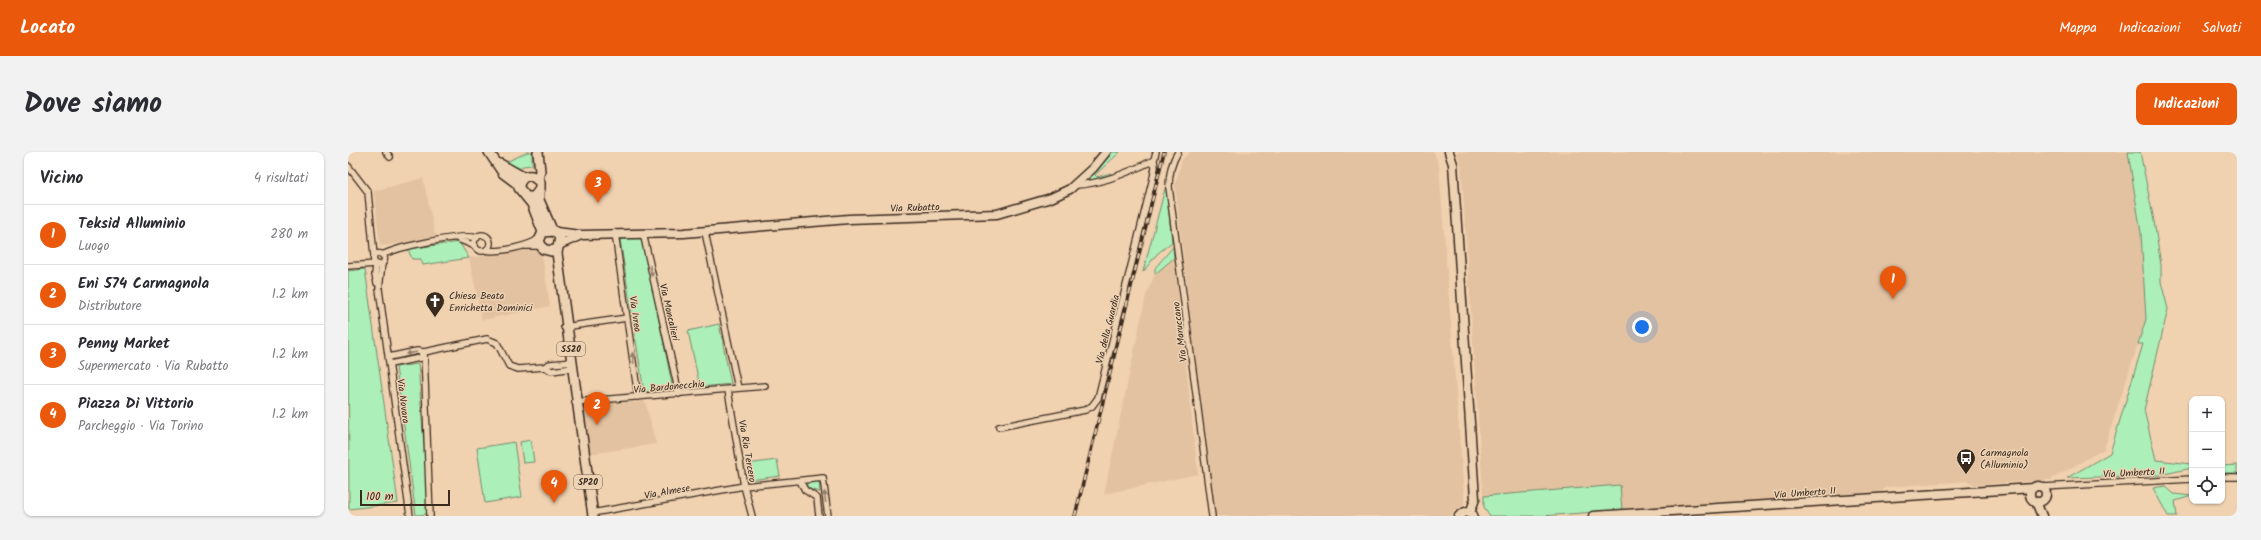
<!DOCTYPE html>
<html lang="it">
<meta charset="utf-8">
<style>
body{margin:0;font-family:Kalam,sans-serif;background:#f2f2f3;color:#2b2b33}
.controls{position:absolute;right:12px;bottom:12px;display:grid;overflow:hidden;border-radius:8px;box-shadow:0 1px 3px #0004}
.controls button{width:36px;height:36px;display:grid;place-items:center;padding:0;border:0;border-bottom:1px solid #e1e1e2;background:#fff;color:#2b2b33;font:20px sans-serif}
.scale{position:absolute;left:12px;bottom:10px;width:90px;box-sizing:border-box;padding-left:4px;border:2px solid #3b2a1e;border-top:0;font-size:11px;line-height:14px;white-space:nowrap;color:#3b2a1e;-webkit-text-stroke:3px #edd3b4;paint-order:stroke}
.you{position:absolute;left:1294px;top:175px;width:14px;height:14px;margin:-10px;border:3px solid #fff;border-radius:50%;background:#1a73e8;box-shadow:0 0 0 6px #1a73e833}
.badge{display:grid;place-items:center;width:26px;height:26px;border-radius:50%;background:#ea580c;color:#fff;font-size:13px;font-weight:700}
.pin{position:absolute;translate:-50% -33px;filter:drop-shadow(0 1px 2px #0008)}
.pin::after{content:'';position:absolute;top:21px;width:14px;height:12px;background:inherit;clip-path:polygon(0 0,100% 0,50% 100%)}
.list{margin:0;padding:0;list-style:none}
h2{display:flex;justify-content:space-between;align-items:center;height:52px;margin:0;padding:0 16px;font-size:17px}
h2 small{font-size:13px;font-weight:400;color:#7c7c81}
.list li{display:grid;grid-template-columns:26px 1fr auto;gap:12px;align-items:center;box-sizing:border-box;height:60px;padding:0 16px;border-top:1px solid #e1e1e2}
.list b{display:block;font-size:15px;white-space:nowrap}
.list p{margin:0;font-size:13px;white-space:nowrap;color:#7c7c81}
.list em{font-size:13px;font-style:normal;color:#7c7c81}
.icon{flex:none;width:22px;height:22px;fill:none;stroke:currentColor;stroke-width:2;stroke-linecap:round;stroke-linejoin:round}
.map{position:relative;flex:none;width:1889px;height:364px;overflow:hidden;border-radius:8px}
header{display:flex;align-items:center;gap:24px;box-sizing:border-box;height:56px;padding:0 20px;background:#ea580c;color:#fff}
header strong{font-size:19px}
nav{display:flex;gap:22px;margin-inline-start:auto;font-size:14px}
.intro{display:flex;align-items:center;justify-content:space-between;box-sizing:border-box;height:96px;padding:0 24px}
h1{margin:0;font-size:28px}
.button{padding:10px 18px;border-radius:8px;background:#ea580c;color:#fff;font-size:14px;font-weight:700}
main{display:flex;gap:24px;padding:0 24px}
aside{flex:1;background:#fff;border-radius:8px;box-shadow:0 1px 3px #0004}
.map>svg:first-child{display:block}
.built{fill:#e3c2a1}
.green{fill:#acefb9;stroke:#748c6c}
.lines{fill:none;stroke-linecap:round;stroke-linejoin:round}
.street-casing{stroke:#3b2a1e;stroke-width:8}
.secondary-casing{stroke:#3b2a1e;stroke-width:11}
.primary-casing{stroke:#3b2a1e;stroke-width:12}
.street{stroke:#edd3b4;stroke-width:5.5}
.secondary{stroke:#edd3b4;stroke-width:8}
.primary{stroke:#edd3b4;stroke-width:9}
.rail-casing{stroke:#3b2a1e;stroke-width:3.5}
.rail{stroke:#edd3b4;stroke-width:2;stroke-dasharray:6;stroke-linecap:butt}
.oneway{fill:#947e69}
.labels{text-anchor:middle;stroke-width:3;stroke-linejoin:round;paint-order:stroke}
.shield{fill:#edd3b4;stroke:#705d4b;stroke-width:1}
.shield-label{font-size:9px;font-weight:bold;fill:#3b2a1e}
.street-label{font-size:10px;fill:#3b2a1e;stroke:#edd3b4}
.poi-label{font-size:10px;fill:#3b2a1e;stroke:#edd3b4;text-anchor:start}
</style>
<header>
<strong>Locato</strong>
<nav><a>Mappa</a><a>Indicazioni</a><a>Salvati</a></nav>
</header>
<div class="intro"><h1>Dove siamo</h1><a class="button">Indicazioni</a></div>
<main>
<aside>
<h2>Vicino<small>4 risultati</small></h2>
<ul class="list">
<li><span class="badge">1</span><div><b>Teksid Alluminio</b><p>Luogo</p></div><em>280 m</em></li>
<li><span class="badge">2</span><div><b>Eni 574 Carmagnola</b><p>Distributore</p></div><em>1.2 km</em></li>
<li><span class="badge">3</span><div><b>Penny Market</b><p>Supermercato · Via Rubatto</p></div><em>1.2 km</em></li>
<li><span class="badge">4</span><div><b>Piazza Di Vittorio</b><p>Parcheggio · Via Torino</p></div><em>1.2 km</em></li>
</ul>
</aside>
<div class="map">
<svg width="1889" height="364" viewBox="0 0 1889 364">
<rect width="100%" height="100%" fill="#f0d1b0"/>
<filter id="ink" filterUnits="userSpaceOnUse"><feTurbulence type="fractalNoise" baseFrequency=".025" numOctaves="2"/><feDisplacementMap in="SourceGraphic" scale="8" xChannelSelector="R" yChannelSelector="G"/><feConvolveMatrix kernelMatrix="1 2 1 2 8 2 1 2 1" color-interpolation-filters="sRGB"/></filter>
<g filter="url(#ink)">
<path class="built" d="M842,0h244l5,14 25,331v8l-11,6 -1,5h-238l-39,-331 7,-25z
M1108,0h672l13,81 5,86 -42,130 -54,31 -76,5 -6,-4 -82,6 -4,5 -340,24h-52l-6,-9 -23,-343z
M75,26l13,61 -56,7 -6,-55z
M177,97h16l9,57 -68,14 -13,-62z
M826,106l24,216 -94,20 42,-199 9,-21z
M297,249l11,43 -67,10 -7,-49z"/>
<path class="green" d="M180,0h4v13l-9,1 -7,4 -10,-8z
M765,0h7l-25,23 2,2 14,-4 -1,2 -19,5 -1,-4z
M1780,0h12l14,69 7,44v17l7,27 -24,101 12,50 36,4v4l-32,7 -93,3 43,-25 33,-109h-5l8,-25 -5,-86z
M818,33l6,57 -15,12 -14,18z
M294,86l31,151 -29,3 -24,-153z
M111,90l10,16 -46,7 -2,-6h-9l-4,-10z
M825,95l1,11 -19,16v-6z
M17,117l33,234 -49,6 -1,-238z
M371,172l12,60 -31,3 -12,-56z
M70,212l11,150 -13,1 -20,-148z
M183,288l3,22 -11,1 -3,-21z
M166,290l8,55 -37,6 -8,-55z
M429,308l3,16 -30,4 -3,-16z
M1889,313v8h-15v-7z
M471,329l1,11 -11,-3 -4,-6z
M1272,333l2,25 -80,6h-52l-6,-9v-11z
M1817,334l9,8 18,2 -17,5 2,15h-9l-15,-28z"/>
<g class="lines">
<g class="street-casing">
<path id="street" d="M38,0l4,5
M830,0c-7,11 -9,23 -9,35l43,329
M0,14l20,26 6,64
M728,33c26,-1 54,-13 78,-25l2,-8
M357,80l33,156
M267,81l23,164
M295,81l36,161
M126 91a8 8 0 1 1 16 0a8 8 0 1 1-16 0Z
M110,87l17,7
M177,94h16
M138,98c12,3 45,-4 53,-12
M25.5 107a5.5 5.5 0 1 1 11 0a5.5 5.5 0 1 1-11 0Z
M34,103c16,-8 79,-22 95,-17
M34,112l-3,25 31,227
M0,114l28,-2 -1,11 2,8
M216,175l63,-9
M41,205l28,-6 7,1 -4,6 -30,6
M225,210l-23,2 -6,3 8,4 21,-3
M380,238l16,96 8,30
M227,250l190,-16
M651,275l86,-17 7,-4 6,-8 55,-220 2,-11 -1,-7
M1874,325h15
M452,329l5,9 12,8 2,18
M1695,335l149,-8
M244,361l152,-27 79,-8 5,38
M82,364l-6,-164 63,-13 10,4 12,23 9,3 26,-2"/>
</g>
<g class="secondary-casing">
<path id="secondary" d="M1101,0l4,12 22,335 -5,14
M208,80l25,3 103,-2 165,-14 148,-5 54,-16 19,-9 23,-21 13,-16
M213,92l18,-8
M1682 342a8 8 0 1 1 16 0a8 8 0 1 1-16 0Z
M1688,350l6,14
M1111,364l6,-4 8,3
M1245,364l440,-28"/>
</g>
<g class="primary-casing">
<path id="primary" d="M141,0l14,21 16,12
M190,0l2,19 -2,8
M152,12l23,13
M191,40v8l13,30
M179,45h7l6,-8v-7l-8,-6c-8,-1 -13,4 -13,12l13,16 11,28
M209,97l-6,2 -8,-2 -4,-8 4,-9 11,-1 6,6 -3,16 36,263"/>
</g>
<use href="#street" class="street"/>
<use href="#secondary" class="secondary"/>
<use href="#primary" class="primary"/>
<g class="rail-casing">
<path id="rail" d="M727,364l89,-364"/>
</g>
<use href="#rail" class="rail"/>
</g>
<defs><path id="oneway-solid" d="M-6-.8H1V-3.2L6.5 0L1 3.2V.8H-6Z"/></defs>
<g class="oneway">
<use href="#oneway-solid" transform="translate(303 119) rotate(78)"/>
<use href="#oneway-solid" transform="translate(63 201) rotate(170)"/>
<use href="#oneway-solid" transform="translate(285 206) rotate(-98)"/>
<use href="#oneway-solid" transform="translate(477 345) rotate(-97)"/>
</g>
</g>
<defs>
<g id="church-pin" transform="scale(1)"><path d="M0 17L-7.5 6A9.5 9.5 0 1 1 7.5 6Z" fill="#3b2a1e" stroke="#edd3b4"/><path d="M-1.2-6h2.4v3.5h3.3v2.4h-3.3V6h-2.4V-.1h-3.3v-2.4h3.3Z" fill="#fff"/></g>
<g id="bus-pin" transform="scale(1)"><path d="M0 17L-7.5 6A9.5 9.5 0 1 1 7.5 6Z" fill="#3b2a1e" stroke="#edd3b4"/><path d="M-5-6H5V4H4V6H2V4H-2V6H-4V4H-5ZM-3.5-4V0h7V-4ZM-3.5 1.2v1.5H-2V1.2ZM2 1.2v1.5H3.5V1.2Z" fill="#fff"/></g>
</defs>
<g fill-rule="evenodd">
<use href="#church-pin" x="87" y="149"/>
<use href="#bus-pin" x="1618" y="306"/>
</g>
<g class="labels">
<g class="shield">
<rect x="209" y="190" width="28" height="14" rx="3"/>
<rect x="226" y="323" width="28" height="14" rx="3"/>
</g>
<g class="shield-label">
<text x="223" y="200">SS20</text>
<text x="240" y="333">SP20</text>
</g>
<g class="street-label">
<text transform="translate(567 55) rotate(-2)" y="4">Via Rubatto</text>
<text transform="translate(322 160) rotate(77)" y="4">Via Moncalieri</text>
<text transform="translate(288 162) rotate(82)" y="4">Via Ivrea</text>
<text transform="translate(759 177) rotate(-76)" y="4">Via della Guardia</text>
<text transform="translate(831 180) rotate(-97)" y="4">Via Maruccano</text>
<text transform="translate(321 234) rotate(-5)" y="4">Via Bardonecchia</text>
<text transform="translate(56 249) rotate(83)" y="4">Via Novara</text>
<text transform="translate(400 299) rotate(80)" y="4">Via Rio Tercero</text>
<text transform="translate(1786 320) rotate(-3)" y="4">Via Umberto II</text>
<text transform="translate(319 339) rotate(-10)" y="4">Via Almese</text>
<text transform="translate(1457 340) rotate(-4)" y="4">Via Umberto II</text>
</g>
<g class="poi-label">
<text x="101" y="147">Chiesa Beata<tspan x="101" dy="12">Enrichetta Dominici</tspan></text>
<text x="1632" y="304">Carmagnola<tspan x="1632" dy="12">(Alluminio)</tspan></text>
</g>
</g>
</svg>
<div class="controls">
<button>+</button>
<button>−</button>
<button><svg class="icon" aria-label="locate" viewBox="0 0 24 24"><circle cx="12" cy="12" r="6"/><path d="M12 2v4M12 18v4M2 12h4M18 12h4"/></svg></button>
</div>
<div class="scale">100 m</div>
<div class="you"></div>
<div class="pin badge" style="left:1545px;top:147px">1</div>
<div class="pin badge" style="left:249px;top:273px">2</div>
<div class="pin badge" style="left:250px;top:51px">3</div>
<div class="pin badge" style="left:206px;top:351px">4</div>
</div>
</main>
